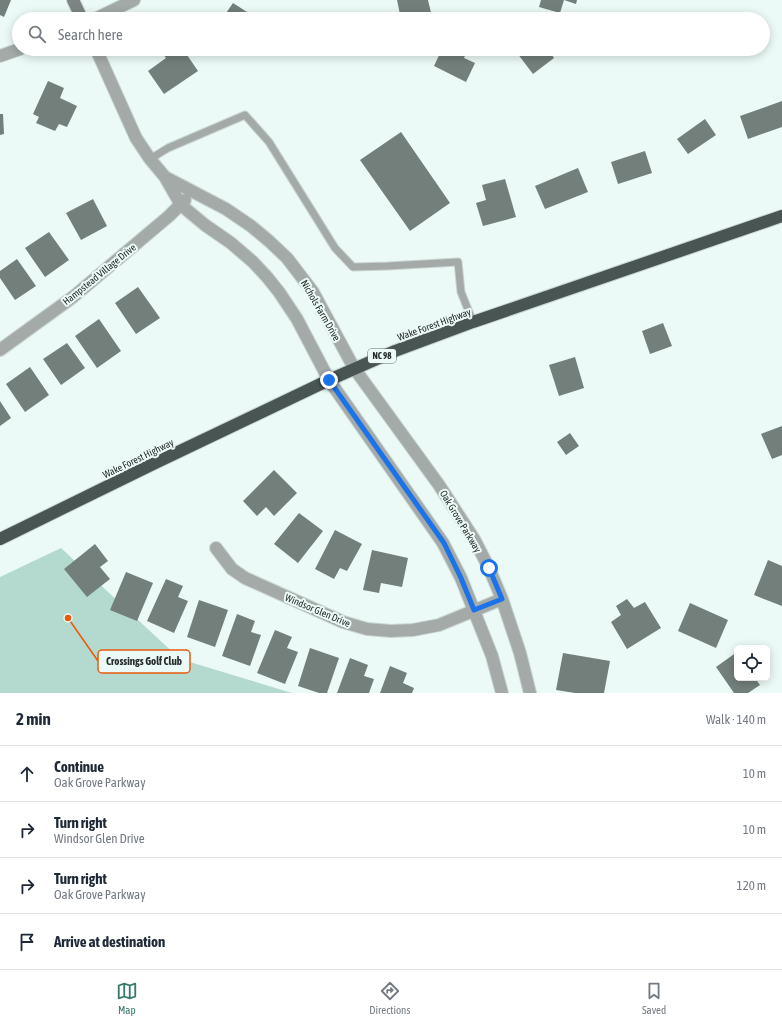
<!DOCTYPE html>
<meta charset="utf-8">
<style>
body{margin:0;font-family:"Asap Condensed",sans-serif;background:#f2f2f3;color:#1f2937}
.controls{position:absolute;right:12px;bottom:12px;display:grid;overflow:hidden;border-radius:6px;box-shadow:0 2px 10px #0003}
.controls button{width:36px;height:36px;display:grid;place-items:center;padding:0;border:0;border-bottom:1px solid #e0e1e3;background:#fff;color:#1f2937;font:20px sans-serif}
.stop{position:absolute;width:12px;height:12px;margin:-9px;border:3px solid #1a73e8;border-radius:50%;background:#fff}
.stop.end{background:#1a73e8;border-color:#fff;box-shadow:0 1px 4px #0008}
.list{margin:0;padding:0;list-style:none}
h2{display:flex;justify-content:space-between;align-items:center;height:52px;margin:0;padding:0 16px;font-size:17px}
h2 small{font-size:13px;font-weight:400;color:#747a83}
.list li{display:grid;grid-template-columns:26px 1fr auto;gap:12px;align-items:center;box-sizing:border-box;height:56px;padding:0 16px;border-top:1px solid #e0e1e3}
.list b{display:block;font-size:15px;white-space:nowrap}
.list p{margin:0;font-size:13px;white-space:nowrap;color:#747a83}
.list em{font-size:13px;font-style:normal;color:#747a83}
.icon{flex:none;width:22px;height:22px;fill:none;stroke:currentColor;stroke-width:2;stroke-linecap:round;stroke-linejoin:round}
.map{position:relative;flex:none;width:782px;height:693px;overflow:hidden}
.search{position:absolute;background:#fff;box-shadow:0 2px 10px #0003;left:12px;right:12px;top:12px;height:44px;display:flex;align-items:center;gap:10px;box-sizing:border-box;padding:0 14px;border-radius:22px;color:#747a83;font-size:15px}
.sheet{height:276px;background:#fff}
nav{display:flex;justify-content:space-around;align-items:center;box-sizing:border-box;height:56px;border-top:1px solid #e0e1e3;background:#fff;font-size:11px;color:#747a83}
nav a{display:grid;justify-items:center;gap:2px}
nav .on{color:#36796a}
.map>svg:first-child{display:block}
.green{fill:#b4dad0}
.building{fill:#727f7b}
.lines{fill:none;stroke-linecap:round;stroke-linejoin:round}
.lane-casing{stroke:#c8d5d1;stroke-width:9}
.street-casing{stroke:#c8d5d1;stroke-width:14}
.secondary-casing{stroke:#c8d5d1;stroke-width:14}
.highway-casing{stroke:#c8d5d1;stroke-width:14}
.lane{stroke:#a4aaa8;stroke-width:7}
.street{stroke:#a4aaa8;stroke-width:12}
.secondary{stroke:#7c8583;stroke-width:12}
.highway{stroke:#495552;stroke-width:12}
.route{stroke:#1a73e8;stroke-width:5}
.labels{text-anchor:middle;stroke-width:4;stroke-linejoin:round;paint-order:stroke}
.shield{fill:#ebfaf6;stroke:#626a68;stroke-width:1}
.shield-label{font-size:9px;font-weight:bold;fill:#272d2b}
.street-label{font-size:10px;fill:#272d2b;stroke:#ebfaf6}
.leader{fill:none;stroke:#e8590c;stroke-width:1.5}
.callout-dot{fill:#e8590c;stroke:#ebfaf6;stroke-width:1.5}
.callout{fill:#ebfaf6;stroke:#e8590c;stroke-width:1.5}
.callout-label{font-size:11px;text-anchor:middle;font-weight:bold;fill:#272d2b}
</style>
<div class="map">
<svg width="782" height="693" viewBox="0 0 782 693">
<rect width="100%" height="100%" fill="#ebfaf6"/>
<path class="green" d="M61,548l119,111 112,34h-292v-116z"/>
<path class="building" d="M0,0h11l-7,17 -4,-2z
M397,0h31l4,17 -10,2h-21z
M541,0h36l-1,4 -12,-4 -4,13 -21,-6z
M233,3l25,16h-36z
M164,49h19l15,22 -34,23 -16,-23 18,-13 -5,-7z
M442,49h26l-4,9 11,5 -9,19 -32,-16z
M514,49h34l6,9 -21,16z
M48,81l16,7 -4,10 17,8 -10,21 -8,-3 -4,7 -19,-8 3,-6 -6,-3z
M782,101v26l-34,12 -8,-23z
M0,114h3l1,20 -4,1z
M705,119l11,16 -28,19 -11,-15z
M401,132l49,71 -40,28 -50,-71z
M645,151l7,22 -34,11 -7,-22z
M578,168l10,24 -43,17 -10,-23z
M505,179l11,38 -33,9 -7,-23 10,-3 -4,-15z
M93,199l14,27 -26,14 -15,-27z
M49,232l20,28 -24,17 -20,-29z
M17,259l19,27 -21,14 -15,-22v-7z
M138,287l22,31 -24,16 -21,-31z
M99,319l22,32 -24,17 -22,-32z
M663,323l9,23 -22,8 -8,-23z
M67,343l18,25 -24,17 -18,-26z
M575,357l9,31 -25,8 -10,-31z
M30,367l19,28 -24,17 -19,-28z
M0,401l11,17 -11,8z
M782,426v29l-10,4 -11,-25z
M570,433l9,13 -13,9 -9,-13z
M274,470l23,23 -23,23 -8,-9 -9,9 -14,-15z
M299,513l24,18 -25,32 -24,-19z
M335,530l27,14 -15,27 -7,-3 -6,11 -19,-10z
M95,544l13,17 -8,6 10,12 -23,18 -23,-28z
M372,550l36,8 -6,29 -21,-4 -2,10 -16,-3z
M768,560l14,6v40l-28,-11z
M126,572l27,11 -16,38 -27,-11z
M166,579l17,7 -5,11 10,4 -14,32 -27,-12z
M627,599l7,9 11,-6 16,26 -34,21 -16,-27 10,-7 -5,-9z
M199,600l29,10 -13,37 -28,-10z
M690,603l38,17 -12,28 -38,-17z
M237,614l18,7 -4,11 10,3 -11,31 -28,-10z
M275,630l17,7 -5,11 11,4 -13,32 -28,-11z
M310,648l29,10 -12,35h-8l-21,-7z
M737,652v26h18l5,7 -12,8h-14l-18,-26z
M563,653l47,8 -6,32h-29l-19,-3z
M350,658l18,7 -4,11 10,3 -5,14h-32z
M390,666l17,7 -4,10 11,5 -2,5h-32z"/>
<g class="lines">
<g class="lane-casing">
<path id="lane" d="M150,159l18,-11 77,-33 24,27 66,106 18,19 35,-1 70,-4 3,30 12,30"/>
</g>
<g class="street-casing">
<path id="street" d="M95,19l39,-19
M96,49l40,89 14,21 15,18 16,28 24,20 26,18 22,19 14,15 12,15 18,27 32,61 114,163 18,35 31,78 10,37
M0,56l20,-7
M165,177l61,32 25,17 18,15 18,17 26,34 41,76 85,117 35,54 15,29 13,31 18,54 10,40
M0,350l73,-53 96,-81 16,-16
M216,548l16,21 13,9 98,44 24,7 24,2 22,-1 26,-5 63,-26"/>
</g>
<g class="secondary-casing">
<path id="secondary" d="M73,0l9,19"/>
</g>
<g class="highway-casing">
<path id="highway" d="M0,539l155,-76 174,-83 66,-29 78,-29 309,-106"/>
</g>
<use href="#lane" class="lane"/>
<use href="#street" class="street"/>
<use href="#secondary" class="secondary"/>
<use href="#highway" class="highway"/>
</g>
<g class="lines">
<path class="route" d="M329,380l115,163 17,35 13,32 28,-11 -13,-31"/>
</g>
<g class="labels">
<rect class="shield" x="368" y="349" width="28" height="14" rx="3"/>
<g class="shield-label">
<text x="382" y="359">NC 98</text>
</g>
<g class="street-label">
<text transform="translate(99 274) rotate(-39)" y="4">Hampstead Village Drive</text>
<text transform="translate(321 310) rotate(60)" y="4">Nichols Farm Drive</text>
<text transform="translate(434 324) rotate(-20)" y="4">Wake Forest Highway</text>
<text transform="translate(138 458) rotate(-26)" y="4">Wake Forest Highway</text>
<text transform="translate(461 521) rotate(59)" y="4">Oak Grove Parkway</text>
<text transform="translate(318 610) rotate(23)" y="4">Windsor Glen Drive</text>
</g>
</g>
<path class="leader" d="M68 618L98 661"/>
<circle class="callout-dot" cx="68" cy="618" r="4"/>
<rect class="callout" x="98" y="650" width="92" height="23" rx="4"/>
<g class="callout-label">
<text x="144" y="665">Crossings Golf Club</text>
</g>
</svg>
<div class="controls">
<button><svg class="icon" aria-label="locate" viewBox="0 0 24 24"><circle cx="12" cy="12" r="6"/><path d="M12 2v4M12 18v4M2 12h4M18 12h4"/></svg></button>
</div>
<div class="stop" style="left:489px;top:568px"></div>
<div class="stop end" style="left:329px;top:380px"></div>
<div class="search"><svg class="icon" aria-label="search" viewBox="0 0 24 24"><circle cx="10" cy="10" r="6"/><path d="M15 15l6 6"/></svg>Search here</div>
</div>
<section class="sheet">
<h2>2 min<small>Walk · 140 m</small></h2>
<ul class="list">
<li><svg class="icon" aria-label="ahead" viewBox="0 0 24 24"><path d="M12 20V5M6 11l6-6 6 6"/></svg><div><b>Continue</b><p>Oak Grove Parkway</p></div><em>10 m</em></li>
<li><svg class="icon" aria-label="right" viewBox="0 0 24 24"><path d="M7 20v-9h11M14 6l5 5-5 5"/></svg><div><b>Turn right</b><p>Windsor Glen Drive</p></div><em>10 m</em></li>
<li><svg class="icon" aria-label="right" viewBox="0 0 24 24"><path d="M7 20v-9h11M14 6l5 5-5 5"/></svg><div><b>Turn right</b><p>Oak Grove Parkway</p></div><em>120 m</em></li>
<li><svg class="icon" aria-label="arrive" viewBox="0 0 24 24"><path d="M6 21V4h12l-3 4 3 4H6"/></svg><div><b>Arrive at destination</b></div></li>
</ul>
</section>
<nav>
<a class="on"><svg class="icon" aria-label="map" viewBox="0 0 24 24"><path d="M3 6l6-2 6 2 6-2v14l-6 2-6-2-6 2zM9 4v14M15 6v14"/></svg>Map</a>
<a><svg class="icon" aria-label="directions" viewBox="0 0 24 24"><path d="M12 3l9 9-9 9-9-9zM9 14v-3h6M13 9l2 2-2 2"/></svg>Directions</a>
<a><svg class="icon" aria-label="saved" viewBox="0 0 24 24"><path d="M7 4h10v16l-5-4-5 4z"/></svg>Saved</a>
</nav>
